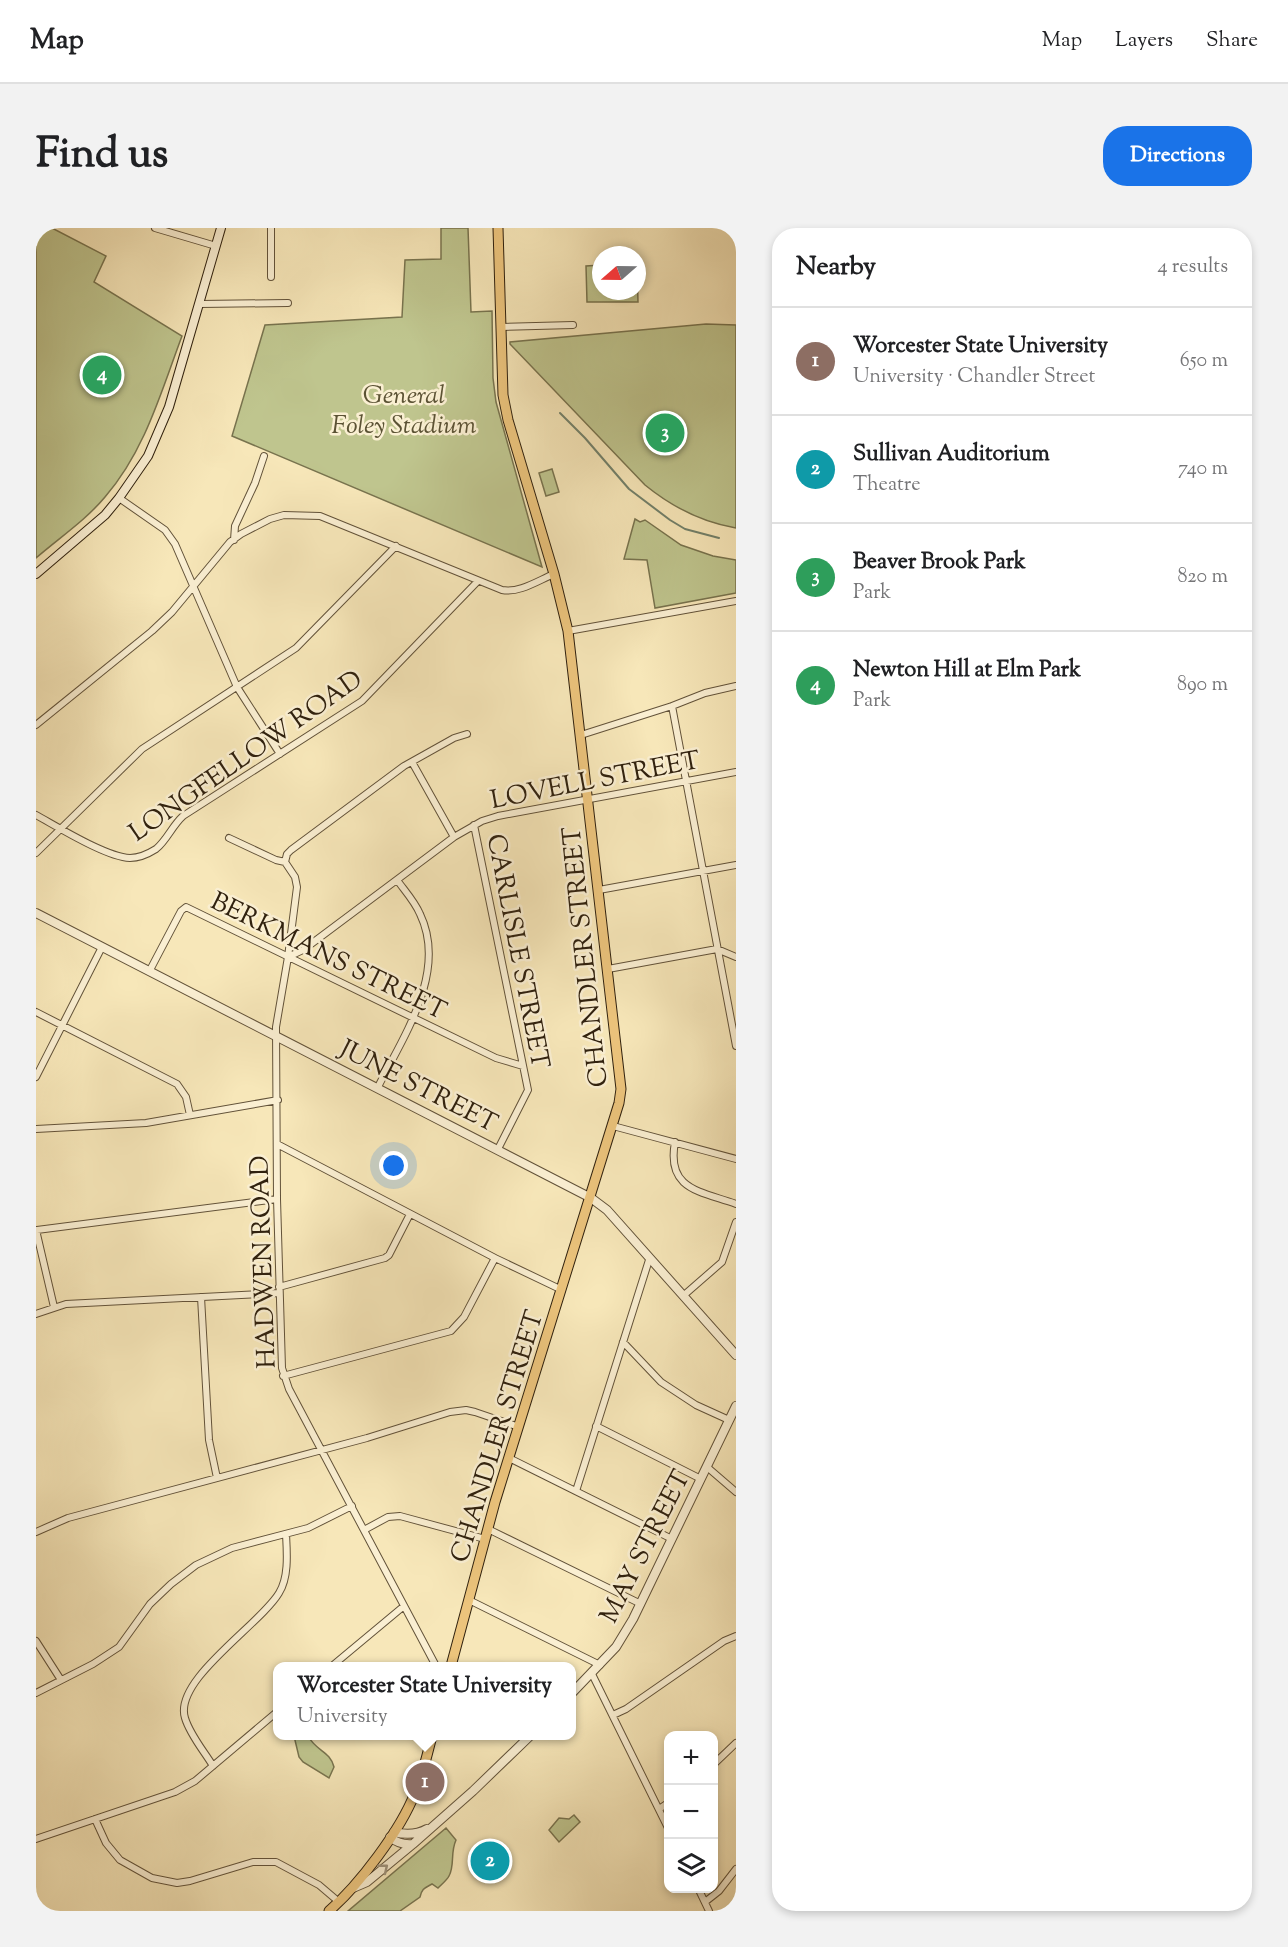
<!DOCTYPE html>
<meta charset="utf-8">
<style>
body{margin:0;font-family:"Sorts Mill Goudy",serif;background:#f2f2f2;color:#202124}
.controls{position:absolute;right:18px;bottom:18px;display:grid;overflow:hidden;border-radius:12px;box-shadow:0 3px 9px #0003}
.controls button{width:54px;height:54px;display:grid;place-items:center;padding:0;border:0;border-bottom:2px solid #e0e0e0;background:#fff;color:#202124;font:30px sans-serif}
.compass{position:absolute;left:556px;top:18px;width:54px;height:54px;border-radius:50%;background:#fff;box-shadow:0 3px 9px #0003;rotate:250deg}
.you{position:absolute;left:358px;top:938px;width:21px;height:21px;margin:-15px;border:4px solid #fff;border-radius:50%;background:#1a73e8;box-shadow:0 0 0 9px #1a73e833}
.badge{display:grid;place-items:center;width:39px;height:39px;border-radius:50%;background:#1a73e8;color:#fff;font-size:20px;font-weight:700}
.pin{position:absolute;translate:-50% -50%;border:3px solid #fff;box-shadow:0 2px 6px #0006}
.popup{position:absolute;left:237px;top:1434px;width:303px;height:78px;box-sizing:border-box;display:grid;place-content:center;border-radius:12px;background:#fff;filter:drop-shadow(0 2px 4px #0005);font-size:20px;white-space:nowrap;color:#757577}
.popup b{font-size:22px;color:#202124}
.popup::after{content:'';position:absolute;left:50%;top:100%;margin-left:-12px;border:12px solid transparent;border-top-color:#fff}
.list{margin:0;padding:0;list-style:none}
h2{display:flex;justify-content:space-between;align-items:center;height:78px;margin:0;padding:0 24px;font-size:26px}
h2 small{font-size:20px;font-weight:400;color:#757577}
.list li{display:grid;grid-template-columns:39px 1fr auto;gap:18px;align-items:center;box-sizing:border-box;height:108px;padding:0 24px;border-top:2px solid #e0e0e0}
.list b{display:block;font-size:22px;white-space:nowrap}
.list p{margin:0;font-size:20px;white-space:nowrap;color:#757577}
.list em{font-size:20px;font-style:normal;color:#757577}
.icon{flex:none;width:33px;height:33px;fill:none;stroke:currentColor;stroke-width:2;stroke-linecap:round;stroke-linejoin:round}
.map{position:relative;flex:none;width:700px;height:1683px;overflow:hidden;border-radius:24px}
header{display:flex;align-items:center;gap:36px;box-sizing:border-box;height:84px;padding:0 30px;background:#fff;border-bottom:2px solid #e0e0e0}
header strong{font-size:28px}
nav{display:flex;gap:33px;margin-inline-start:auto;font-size:21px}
.intro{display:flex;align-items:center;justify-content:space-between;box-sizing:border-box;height:144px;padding:0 36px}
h1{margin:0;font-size:42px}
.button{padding:15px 27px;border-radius:24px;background:#1a73e8;color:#fff;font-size:21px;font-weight:700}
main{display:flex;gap:36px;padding:0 36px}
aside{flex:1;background:#fff;border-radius:24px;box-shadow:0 3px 9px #0003}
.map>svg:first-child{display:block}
.green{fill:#bfc58e;stroke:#78734e;stroke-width:1.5}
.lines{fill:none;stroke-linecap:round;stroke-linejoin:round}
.stream{stroke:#72816b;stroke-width:2}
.minor-casing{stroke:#625239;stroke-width:8}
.tertiary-casing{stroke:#625239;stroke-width:10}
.secondary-casing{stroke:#30210e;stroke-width:10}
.primary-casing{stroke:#30210e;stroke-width:11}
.minor{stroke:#faefd2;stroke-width:6}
.tertiary{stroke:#faefd2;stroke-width:8}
.secondary{stroke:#faefd2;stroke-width:8}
.primary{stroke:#ecc47c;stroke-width:9}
.oneway{stroke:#9f927a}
.labels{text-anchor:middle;stroke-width:5;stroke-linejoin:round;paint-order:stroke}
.park-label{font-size:26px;font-style:italic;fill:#5b5234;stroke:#faefd2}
.street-label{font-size:26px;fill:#30210e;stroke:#faefd2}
</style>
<header>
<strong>Map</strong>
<nav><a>Map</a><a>Layers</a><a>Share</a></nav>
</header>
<div class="intro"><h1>Find us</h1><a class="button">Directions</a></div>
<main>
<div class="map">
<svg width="700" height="1683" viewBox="0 0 700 1683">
<rect width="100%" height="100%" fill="#f7e7b9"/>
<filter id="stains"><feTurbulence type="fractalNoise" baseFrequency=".00333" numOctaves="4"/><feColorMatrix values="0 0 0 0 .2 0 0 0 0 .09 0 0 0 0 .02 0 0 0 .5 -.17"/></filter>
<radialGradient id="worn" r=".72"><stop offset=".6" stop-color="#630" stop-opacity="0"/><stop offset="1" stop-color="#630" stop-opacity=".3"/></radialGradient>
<path class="green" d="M0,0h16l54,28 -12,26 88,54c-21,56 -37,115 -77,161 -19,23 -46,41 -69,61z
M405,0h27l3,84 21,-1 1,67 3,24 46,165 -310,-131 33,-111 137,-8 3,-57 36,-1z
M565,37v26h36v-26l1,37h-51l-1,-36z
M670,96l30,1v203c-35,-6 -64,-21 -91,-43l-135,-141v-2z
M516,241l7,23 -13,4 -7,-23z
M599,291l5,3 5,-2 36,25 32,11 23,4v33l-81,15 -8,-48 -23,-1z
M258,1508h14c8,15 22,15 26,31l-5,11 -26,-16 -4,-5z
M538,1587l6,7 -21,20 -10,-12 10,-12 10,1z
M410,1600l10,12c-6,13 -1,25 -7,36 -2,4 -7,8 -11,12l-6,-4c-7,4 -10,4 -12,13l-20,14h-52z"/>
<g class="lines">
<path class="stream" d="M524,185l25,25 44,51 41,31 15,9 34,9"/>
<g class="minor-casing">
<path id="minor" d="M119,0l61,18
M235,0v49
M164,76l88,-1
M465,99l72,-2
M83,270l46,32 10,14 62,143 43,67
M198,312l1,-14 20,-43 9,-27
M532,403l168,-30
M636,478l64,340
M0,497l116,-94 20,-19 58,-70 11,-8 29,-15 14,-4 36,1 182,74c18,3 35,-9 52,-16
M545,507l91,-29 33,-13 31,-7
M376,534l42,75
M0,587c22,12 70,42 94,43 10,0 18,-4 26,-9 11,-9 16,-23 27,-33l179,-115 116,-120
M438,597l54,265 -30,59
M193,610l47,22 9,2 10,15 2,10 -9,70 -12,70 1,172 5,169 7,21 147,277
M0,625l106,-104 154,-101 100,-102
M249,634l2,-8 4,-4 113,-84 50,-28 13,-4
M563,662l137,-25
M252,729l15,-7 151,-113 28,-16 16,-5 238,-44
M572,741l109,-20 19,8
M114,742l31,-59 5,-4 310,151 27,8
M0,784l141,72 9,13 4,18
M0,849l66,-130
M342,859c25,-50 70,-115 42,-173 -5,-12 -15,-23 -23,-34
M577,898l123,33
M0,901l110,-6 132,-23
M639,914c-9,48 25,49 61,62
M241,916l218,114 67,32
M0,1002l18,77
M1,1002l240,-31
M243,1059l106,-29 4,-3 21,-41
M647,1068l39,-34 14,-40
M165,1069l8,143 8,38
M0,1086l30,-10 213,-11
M587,1114l38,40 35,23 33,15
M247,1148l168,-45 13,-14 31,-59
M560,1198l105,53
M473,1230l163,81
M671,1239l29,25
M540,1263l73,-231
M452,1301l153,75
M328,1302l24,-13 12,-1 85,23
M0,1304l32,-14 299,-80 83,-26 16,-2 9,2 44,15
M433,1372l131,65
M0,1413l25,39
M296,1438l72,-60
M556,1446l76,154
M0,1465l57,-29 26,-17 31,-43 21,-20 25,-19 36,-17 76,-20 44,-22
M577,1487l13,-6 98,-68 12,-5
M678,1536l22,-21
M177,1538c-9,-15 -23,-31 -28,-48 -12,-38 75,-93 94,-125 10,-16 8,-40 7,-59
M623,1581l9,-6
M59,1591l11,24 14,17 32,18 25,5 13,-2 63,-19h23l43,23 20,17
M0,1611l139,-47 20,-11 83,-70
M662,1660l11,23
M669,1674l14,-11 17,-22"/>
</g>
<g class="tertiary-casing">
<path id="tertiary" d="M0,685l555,285 16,12 129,145
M536,1465l44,-46 17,-28 103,-213
M358,1604c12,3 22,3 33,-3
M354,1609c7,6 14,8 23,7l60,-53 57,-55
M317,1660l14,-6 46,-38"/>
</g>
<g class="secondary-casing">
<path id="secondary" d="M0,346l69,-59 14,-17 29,-42 21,-49 52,-179"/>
</g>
<g class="primary-casing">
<path id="primary" d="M415,1438l44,-164 124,-399 2,-14 -53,-458 -14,-57 -46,-154 -5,-25 -5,-167
M293,1683c30,-26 71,-80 86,-118 8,-19 12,-38 17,-57"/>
</g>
<use href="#minor" class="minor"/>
<use href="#tertiary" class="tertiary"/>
<use href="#secondary" class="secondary"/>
<use href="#primary" class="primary"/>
</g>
<defs><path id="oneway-chevron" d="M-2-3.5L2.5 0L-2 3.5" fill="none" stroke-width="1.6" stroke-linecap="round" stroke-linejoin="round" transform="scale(1.5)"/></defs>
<use class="oneway" href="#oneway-chevron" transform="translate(348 1640) rotate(-39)"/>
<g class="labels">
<g class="park-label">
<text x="368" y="175">General<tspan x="368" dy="30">Foley Stadium</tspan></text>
</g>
<g class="street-label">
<text transform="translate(209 527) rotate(-35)" y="9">LONGFELLOW ROAD</text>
<text transform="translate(559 551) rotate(-11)" y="9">LOVELL STREET</text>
<text transform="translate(483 723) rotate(79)" y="9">CARLISLE STREET</text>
<text transform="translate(293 727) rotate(26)" y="9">BERKMANS STREET</text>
<text transform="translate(548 729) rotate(-96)" y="9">CHANDLER STREET</text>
<text transform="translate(383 857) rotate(27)" y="9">JUNE STREET</text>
<text transform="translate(226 1034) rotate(-92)" y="9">HADWEN ROAD</text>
<text transform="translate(460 1208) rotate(-73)" y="9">CHANDLER STREET</text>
<text transform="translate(608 1318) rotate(-63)" y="9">MAY STREET</text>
</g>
</g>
<rect width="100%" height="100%" filter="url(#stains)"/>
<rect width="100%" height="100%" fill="url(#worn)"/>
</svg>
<div class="controls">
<button>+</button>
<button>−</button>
<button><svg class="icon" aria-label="layers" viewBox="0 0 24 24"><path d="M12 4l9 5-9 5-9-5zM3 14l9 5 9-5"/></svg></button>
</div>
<svg class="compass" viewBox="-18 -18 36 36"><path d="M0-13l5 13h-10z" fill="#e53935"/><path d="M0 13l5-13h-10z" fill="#757577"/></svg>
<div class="you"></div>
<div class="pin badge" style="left:389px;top:1554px;background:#8d6e63">1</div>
<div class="popup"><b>Worcester State University</b>University</div>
<div class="pin badge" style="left:454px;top:1633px;background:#0f9aa8">2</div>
<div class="pin badge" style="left:629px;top:205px;background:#2e9e5b">3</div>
<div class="pin badge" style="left:66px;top:147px;background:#2e9e5b">4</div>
</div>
<aside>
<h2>Nearby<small>4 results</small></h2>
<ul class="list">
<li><span class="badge" style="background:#8d6e63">1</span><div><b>Worcester State University</b><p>University · Chandler Street</p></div><em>650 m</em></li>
<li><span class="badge" style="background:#0f9aa8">2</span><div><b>Sullivan Auditorium</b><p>Theatre</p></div><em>740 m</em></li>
<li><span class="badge" style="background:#2e9e5b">3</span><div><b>Beaver Brook Park</b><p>Park</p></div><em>820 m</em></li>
<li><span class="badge" style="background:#2e9e5b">4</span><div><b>Newton Hill at Elm Park</b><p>Park</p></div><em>890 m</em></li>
</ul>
</aside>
</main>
